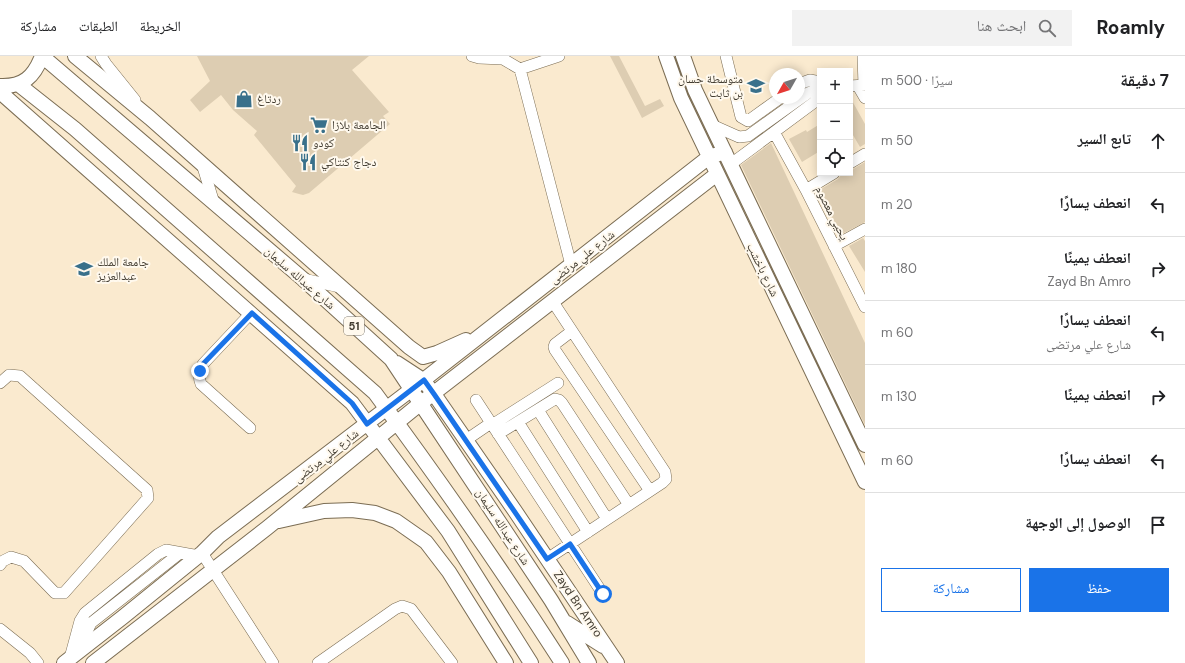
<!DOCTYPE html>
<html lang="ar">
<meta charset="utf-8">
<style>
body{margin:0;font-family:"DM Sans","Noto Naskh Arabic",sans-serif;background:#f2f2f2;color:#202124;direction:rtl}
.controls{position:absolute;right:12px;top:12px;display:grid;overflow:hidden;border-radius:0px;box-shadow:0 2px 10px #0003}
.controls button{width:36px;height:36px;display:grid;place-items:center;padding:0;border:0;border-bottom:1px solid #e0e0e0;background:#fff;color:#202124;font:20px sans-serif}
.compass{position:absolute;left:769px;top:12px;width:36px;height:36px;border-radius:50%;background:#fff;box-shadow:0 2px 10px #0003;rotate:231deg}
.stop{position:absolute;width:12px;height:12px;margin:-9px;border:3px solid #1a73e8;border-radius:50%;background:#fff}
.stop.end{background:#1a73e8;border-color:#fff;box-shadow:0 1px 4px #0008}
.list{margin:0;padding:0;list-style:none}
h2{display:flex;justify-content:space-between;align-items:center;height:52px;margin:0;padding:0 16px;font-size:17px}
h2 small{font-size:13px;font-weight:400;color:#757577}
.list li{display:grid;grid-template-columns:26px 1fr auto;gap:12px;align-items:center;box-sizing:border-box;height:64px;padding:0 16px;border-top:1px solid #e0e0e0}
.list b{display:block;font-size:15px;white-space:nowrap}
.list p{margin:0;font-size:13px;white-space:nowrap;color:#757577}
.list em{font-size:13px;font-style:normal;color:#757577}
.actions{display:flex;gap:8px;padding:12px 16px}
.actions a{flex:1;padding:9px 0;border:1px solid #1a73e8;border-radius:0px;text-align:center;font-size:14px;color:#1a73e8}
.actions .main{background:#1a73e8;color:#fff}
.icon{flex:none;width:22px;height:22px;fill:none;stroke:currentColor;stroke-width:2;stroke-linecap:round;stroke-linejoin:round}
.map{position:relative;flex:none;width:865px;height:607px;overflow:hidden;direction:ltr}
header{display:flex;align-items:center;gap:24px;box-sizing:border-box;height:56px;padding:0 20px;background:#fff;border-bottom:1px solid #e0e0e0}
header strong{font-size:19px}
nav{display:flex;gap:22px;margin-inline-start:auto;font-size:14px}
.search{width:280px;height:36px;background:#f2f2f2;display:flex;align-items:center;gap:10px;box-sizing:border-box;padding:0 14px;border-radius:0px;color:#757577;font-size:15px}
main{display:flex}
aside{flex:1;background:#fff}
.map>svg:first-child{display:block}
.building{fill:#ddcdb2}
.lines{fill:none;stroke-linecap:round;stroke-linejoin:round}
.minor-casing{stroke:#7b6d54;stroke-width:12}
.major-casing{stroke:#7b6d54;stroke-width:16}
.minor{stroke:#fff;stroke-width:11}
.major{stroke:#fff;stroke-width:14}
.route{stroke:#1a73e8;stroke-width:5}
.labels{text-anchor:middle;stroke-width:4;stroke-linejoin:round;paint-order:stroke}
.shield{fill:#fff9ee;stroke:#7b756a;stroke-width:1}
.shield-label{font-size:11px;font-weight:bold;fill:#423c31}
.poi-label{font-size:12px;fill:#423c31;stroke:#fff9ee;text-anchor:start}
.street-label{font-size:12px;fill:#423c31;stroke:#fff9ee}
</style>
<header>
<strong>Roamly</strong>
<div class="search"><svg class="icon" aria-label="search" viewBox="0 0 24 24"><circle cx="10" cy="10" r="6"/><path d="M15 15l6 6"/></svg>ابحث هنا</div>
<nav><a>الخريطة</a><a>الطبقات</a><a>مشاركة</a></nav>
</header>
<main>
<aside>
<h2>7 دقيقة<small>سيرًا · 500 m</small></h2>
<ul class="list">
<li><svg class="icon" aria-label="ahead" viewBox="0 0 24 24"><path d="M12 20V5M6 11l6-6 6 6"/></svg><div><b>تابع السير</b></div><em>50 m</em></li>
<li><svg class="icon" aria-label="left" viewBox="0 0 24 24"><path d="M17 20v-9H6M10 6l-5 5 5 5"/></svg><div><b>انعطف يسارًا</b></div><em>20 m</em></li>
<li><svg class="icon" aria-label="right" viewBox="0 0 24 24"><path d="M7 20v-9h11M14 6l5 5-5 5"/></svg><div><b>انعطف يمينًا</b><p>Zayd Bn Amro</p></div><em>180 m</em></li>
<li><svg class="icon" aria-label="left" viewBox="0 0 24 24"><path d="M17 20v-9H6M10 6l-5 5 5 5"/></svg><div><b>انعطف يسارًا</b><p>شارع علي مرتضى</p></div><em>60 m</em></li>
<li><svg class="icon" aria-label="right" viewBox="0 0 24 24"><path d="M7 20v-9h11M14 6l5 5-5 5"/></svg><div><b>انعطف يمينًا</b></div><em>130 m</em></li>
<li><svg class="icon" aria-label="left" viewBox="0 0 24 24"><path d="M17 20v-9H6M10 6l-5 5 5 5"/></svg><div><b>انعطف يسارًا</b></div><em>60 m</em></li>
<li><svg class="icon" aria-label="arrive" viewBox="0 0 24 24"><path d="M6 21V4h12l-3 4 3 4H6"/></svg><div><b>الوصول إلى الوجهة</b></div></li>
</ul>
<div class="actions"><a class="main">حفظ</a><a>مشاركة</a></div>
</aside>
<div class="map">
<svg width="865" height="607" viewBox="0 0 865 607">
<rect width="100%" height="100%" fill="#faeacf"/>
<path class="building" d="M197,0h172l-17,14 37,42 -6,4 7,8 -81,69 -6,2 -4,-1 -7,-2 4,-6 -42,-51 3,-4 -24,-21 -12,-15 -21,17 -10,-12 20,-19z
M610,0h9l26,50 15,-7 4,7 -22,12z
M850,41l15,27v20l-5,3 -10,-17z
M820,68v27l-18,11 -13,-23 17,-9 1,2z
M771,87l94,200v82l-124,-260z
M865,106v60l-23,12 -26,-42 22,-13 3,-4 3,-2h6v-2z
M863,182l2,3v31l-16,-26z"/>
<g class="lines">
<g class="minor-casing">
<path id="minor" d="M101,0l5,8 29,36
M472,0l7,2 24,1 17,10 39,-13
M726,0l15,61 7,4 32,-23
M863,0l1,29
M520,13l51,196
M799,28l11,-4 10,2
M850,30l15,-1
M858,30l7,12
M712,69l27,12 9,-1 60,-43 9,-4
M774,76l32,58 59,117
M850,107l15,-9
M202,108l12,39
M731,108l89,-66
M806,134l28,-17
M834,190l31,-17
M303,223l37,8
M572,275l-17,13 -1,3 1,3 95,141
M0,327l9,-8 11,1 127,114 1,8 -84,95h-9l-31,-32 -13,-4 -8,4 -3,4
M476,344l127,194
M538,354l69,109
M518,366l70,110
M492,369l66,-42
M250,372l-49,-44c-3,-7 -2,-13 2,-20l48,-51
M498,378l57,-35 4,1 3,3 67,102
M466,384l25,-17
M202,497l71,110
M547,503l115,-76 4,-4 -1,-7 -112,-170
M0,573l30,24 8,10
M83,592l1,-10 7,-15 89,-70
M70,602l10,-37 5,-8 73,-59 8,-4 33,6
M318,607l77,-54 7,-3 9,3 41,54"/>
</g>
<g class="major-casing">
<path id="major" d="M75,0l75,62 259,229 14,10 14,-4 29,-13
M666,0l15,42 184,384
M683,0l12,34 170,355
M18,28l57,45 300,264c65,88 128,178 187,270
M0,30c23,1 34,-9 42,-30l261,223 88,80 160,241 38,63
M0,36l352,311 96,128 83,132
M397,307l26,17 11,14 81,117 102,152
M279,465l45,-10 28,-1 23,3 21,8 30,21 23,30 57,91
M567,567l36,23
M64,607l59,-46 79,-64 16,-16 194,-148 297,-232 16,-5
M93,607l174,-135 154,-125 296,-229"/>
</g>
<use href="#minor" class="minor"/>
<use href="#major" class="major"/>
</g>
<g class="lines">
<path class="route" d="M200,315l3,-7 49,-51 100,90 15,21 57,-44 10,14 113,165 23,-15 33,50"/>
</g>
<defs>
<g id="school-bare" transform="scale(1.38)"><path d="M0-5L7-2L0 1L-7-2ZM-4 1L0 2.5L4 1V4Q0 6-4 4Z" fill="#39708b" stroke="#fff9ee" stroke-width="2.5" paint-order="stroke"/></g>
<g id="shop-bare" transform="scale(1.38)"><path d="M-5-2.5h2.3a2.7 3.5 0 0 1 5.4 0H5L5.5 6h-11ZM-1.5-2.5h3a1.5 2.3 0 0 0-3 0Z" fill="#39708b" stroke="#fff9ee" stroke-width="2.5" paint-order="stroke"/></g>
<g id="supermarket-bare" transform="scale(1.38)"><path d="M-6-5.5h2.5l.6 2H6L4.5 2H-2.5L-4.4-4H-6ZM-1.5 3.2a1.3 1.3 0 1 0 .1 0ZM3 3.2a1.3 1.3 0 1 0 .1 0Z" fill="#39708b" stroke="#fff9ee" stroke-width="2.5" paint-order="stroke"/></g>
<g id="restaurant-bare" transform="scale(1.38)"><path d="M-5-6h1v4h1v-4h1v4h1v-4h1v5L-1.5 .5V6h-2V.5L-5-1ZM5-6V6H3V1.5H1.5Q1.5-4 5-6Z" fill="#39708b" stroke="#fff9ee" stroke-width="2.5" paint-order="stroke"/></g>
<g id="university-bare" transform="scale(1.38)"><path d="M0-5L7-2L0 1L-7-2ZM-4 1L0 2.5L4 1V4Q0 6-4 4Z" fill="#39708b" stroke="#fff9ee" stroke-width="2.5" paint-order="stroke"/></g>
</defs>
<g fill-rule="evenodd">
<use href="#school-bare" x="756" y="30"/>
<use href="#shop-bare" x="244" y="43"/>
<use href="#supermarket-bare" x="319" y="69"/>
<use href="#restaurant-bare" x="300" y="87"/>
<use href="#restaurant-bare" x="308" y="106"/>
<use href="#university-bare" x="84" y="213"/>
</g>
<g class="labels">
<rect class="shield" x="344" y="261" width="20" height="18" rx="3"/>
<g class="shield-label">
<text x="354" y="274">51</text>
</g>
<g class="poi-label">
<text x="743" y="27" text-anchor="end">متوسطة حسان<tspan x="743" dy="14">بن ثابت</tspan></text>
<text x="257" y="47">ردتاغ</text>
<text x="332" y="73">الجامعة بلازا</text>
<text x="313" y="91">كودو</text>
<text x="321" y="110">دجاج كنتاكي</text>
<text x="97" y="210">جامعة الملك<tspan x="97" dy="14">عبدالعزيز</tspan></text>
</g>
<g class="street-label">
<text transform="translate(832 157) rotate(63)" y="4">يحيي معصوم</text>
<text transform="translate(582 201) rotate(-38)" y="4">شارع علي مرتضى</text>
<text transform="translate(763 214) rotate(64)" y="4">شارع باخشب</text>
<text transform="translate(300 222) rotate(41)" y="4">شارع عبدالله سليمان</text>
<text transform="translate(326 400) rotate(-38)" y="4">شارع علي مرتضى</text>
<text transform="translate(503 471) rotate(57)" y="4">شارع عبدالله سليمان</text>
<text transform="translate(578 548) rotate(56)" y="4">Zayd Bn Amro</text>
</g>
</g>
</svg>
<div class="controls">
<button>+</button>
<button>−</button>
<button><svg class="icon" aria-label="locate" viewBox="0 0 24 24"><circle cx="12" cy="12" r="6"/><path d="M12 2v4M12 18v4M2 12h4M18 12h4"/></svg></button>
</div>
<svg class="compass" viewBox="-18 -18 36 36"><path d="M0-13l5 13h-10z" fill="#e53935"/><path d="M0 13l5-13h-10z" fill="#757577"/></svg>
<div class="stop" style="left:603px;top:538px"></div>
<div class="stop end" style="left:200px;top:315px"></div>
</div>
</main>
